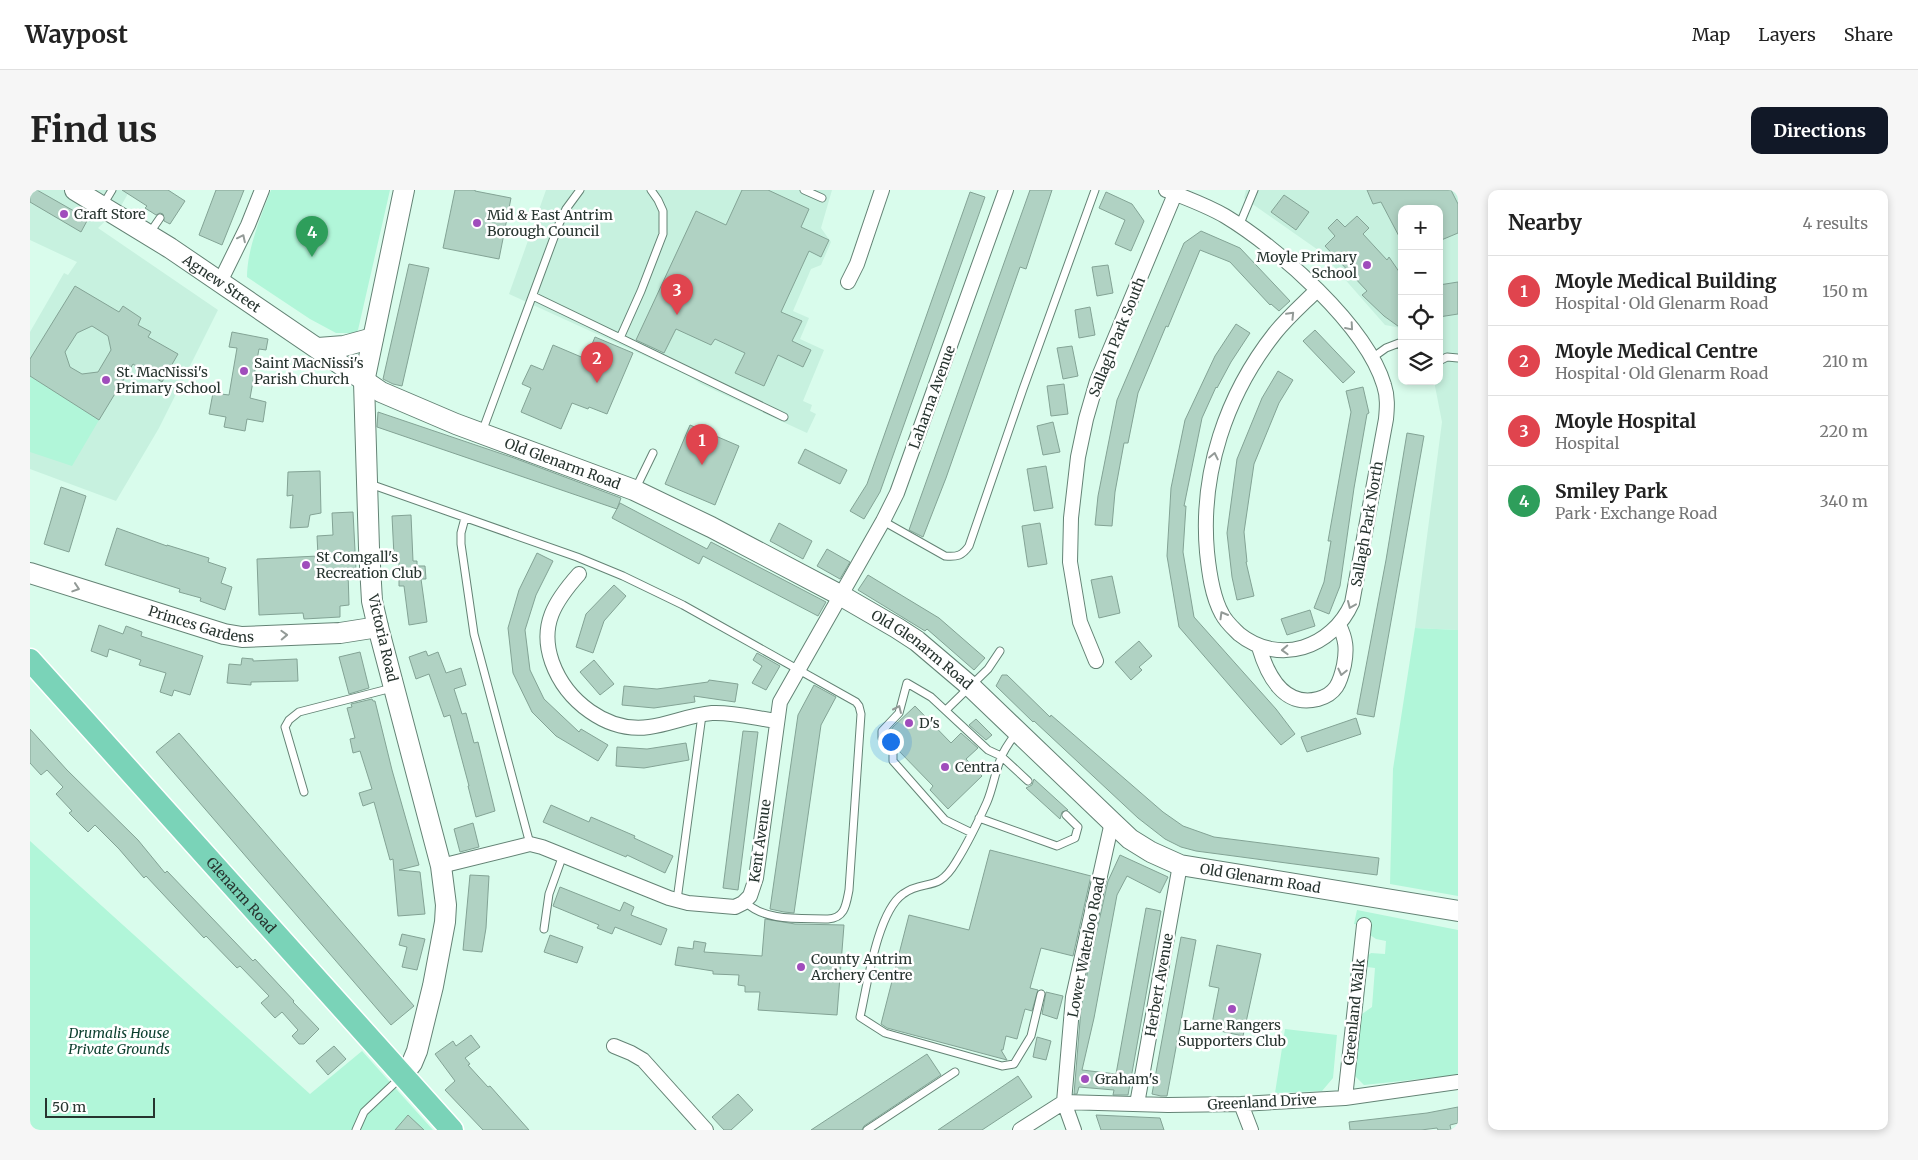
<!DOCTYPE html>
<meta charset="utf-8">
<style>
body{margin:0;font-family:Merriweather,serif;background:#f6f6f6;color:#222}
.controls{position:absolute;right:15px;top:15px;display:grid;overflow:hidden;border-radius:10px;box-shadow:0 2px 8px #0003}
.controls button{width:45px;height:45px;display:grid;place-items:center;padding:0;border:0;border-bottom:1px solid #e0e0e0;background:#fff;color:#222;font:25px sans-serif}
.scale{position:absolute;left:15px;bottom:12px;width:110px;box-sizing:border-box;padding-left:5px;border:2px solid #27342f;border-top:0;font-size:14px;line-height:18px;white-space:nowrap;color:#27342f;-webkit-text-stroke:4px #fff;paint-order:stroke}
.you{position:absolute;left:860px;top:551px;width:18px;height:18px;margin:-12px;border:4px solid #fff;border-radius:50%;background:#1a73e8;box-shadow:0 0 0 8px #1a73e833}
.badge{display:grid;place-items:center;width:32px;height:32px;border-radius:50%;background:#111827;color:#fff;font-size:16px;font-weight:700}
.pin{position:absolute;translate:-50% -41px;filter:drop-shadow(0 1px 2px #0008)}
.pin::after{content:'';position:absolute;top:26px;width:18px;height:15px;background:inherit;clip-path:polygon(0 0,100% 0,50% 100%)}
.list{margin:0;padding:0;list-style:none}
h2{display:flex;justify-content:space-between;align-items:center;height:65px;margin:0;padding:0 20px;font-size:21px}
h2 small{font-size:16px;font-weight:400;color:#767676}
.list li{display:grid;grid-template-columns:32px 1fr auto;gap:15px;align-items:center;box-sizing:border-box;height:70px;padding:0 20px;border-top:1px solid #e0e0e0}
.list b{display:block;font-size:19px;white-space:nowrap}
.list p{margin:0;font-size:16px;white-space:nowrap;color:#767676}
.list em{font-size:16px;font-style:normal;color:#767676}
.icon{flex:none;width:28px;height:28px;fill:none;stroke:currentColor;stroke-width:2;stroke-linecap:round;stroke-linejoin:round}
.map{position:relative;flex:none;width:1428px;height:940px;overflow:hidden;border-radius:10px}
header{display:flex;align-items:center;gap:30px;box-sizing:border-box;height:70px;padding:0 25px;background:#fff;border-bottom:1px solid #e0e0e0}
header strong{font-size:24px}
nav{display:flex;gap:28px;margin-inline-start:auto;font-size:18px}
.intro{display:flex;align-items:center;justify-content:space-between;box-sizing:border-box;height:120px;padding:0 30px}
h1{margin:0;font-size:35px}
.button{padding:12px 22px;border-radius:10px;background:#111827;color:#fff;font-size:18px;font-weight:700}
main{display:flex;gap:30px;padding:0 30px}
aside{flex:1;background:#fff;border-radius:10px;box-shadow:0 2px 8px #0003}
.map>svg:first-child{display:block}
.built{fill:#c7f1df}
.green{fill:#b1f6d9}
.building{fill:#b0d2c3;stroke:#83a395;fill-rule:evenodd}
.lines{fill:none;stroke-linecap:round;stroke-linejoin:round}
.lane-casing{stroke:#648375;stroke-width:9}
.street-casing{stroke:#648375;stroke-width:16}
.secondary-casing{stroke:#648375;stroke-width:22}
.primary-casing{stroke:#fff;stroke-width:25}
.lane{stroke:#fff;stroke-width:7}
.street{stroke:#fff;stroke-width:14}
.secondary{stroke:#fff;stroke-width:20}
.primary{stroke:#7ad3b8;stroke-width:22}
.oneway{stroke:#939a97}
.poi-dot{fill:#a04dbc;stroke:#fff;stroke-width:2}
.labels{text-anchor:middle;stroke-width:5;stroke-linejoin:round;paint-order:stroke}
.poi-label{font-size:14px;fill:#27342f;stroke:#fff;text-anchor:start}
.street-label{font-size:14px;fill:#27342f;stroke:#fff}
.park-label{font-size:14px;font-style:italic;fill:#0b3e2d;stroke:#fff}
</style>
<header>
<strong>Waypost</strong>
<nav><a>Map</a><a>Layers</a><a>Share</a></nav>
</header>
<div class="intro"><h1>Find us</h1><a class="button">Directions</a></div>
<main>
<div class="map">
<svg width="1428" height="940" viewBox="0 0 1428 940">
<rect width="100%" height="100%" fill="#d9fcec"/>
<path class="built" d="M0,0h100l-9,16 -23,22 120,82 -59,118 -43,73 -86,-32v-137l34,-59 4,2 9,-13 -47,-22z
M516,0h286l-11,38 10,14 -10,23 -10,4 -18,42 16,7 -9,21 24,11 -21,51 9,4 -2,6 6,3 -9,19 -106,-49 -12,-8 -180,-82z
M1216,0h212v440l-43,-2 27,-206 -8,-41h5v-172h-37l-1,119 -16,-3 -64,-73 -77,-54z"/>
<path class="green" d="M241,0h119l-32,140 -2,3h-20l-26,-14 -63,-42c0,-28 14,-61 24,-87z
M0,186l69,44 -27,46 -42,-14z
M1385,438l43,2v266l-68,-12 3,-115z
M0,651l280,253 52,-43 71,79h-403z
M1327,720l101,20v145l-94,10 -9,-9 1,-24 6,-38 10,-7 3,-39 -8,-1 -2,-9 6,-5 14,1 1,-13 -10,-2 -6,-4 -1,-9 -15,-2z
M1255,839l52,6 -4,43 -11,13 -47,2z"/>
<path class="building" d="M0,0h7l51,29 -7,13 -51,-30z
M92,0h46l17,11 -15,23 -6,-3 -1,-7 -3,-1 -4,2 -11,-7 2,-2z
M186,0h28l-22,55 -23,-10z
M425,0h20v1l36,7 -12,61 -56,-11z
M712,0h26l41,19 -8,18 28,13 -8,17 -12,-6 -28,61 21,9 -10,20 19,9 -8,17 -25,-12 -14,31 -29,-13 10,-20 -30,-14 -4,6 -35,-16 -12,24 -28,-13 60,-129 30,14z
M1000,0h22l-26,79 -6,-2 -74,211 -23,59 -14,-7z
M1337,0h84l7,14v29l-19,8v-32h-37v33l-21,-40 -8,2z
M940,2l15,5 -105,295 -16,27 -14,-8 17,-27z
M1076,2l26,12 12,17 -13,30 -16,-7 10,-24 -26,-12z
M1254,5l25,17 -13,18 -25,-18z
M1327,26l12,12 -6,6 24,26 2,-3 13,19v53l-18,-13 -22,-21 5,-4 -42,-45 10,-10 -7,-8 9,-9 8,8z
M1171,41l39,17 50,53 -11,10 -8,-7 -1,1 -40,-43 -30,-12 -32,77 -2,-1 -28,67 -10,50h-4l-9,49 -3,34 -17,-1 3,-29 19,-96 67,-157z
M379,74l20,4 -27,118 -9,-2 -10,-5z
M1078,75l5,28 -16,3 -5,-29z
M1428,92v32l-19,3v-32z
M45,96l44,26 4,-6 18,12 -3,7 13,7 -3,5 30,17 -16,28 -29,-18 -34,56 -69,-44v-17zM62,136l16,10 3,14 -13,22 -16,2 -12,-7 -5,-15 12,-19z
M1060,117l5,28 -16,3 -4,-28z
M1206,134l14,9 -19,29 -14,26 -1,-1 -14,31 -18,88h2l-3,46 11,65 82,92 19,25 -14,11 -102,-118 -12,-71 4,-68 14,-68 30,-64z
M1285,140l40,42 -12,11 -40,-42z
M202,142l36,7 -2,11 -7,-1 -9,49 16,4 -3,20 -16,-3 -2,12 -21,-4 2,-10 -17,-3 4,-21 16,2 8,-47 -8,-1z
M565,147l38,16 -26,61 -18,-7 -1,2 -16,-6 -11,26 -40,-17 10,-24 -9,-4 9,-19 12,5 10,-25 33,14z
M1042,156l6,30 -15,3 -6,-31z
M1248,181l15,9 -14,23 -25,61 -10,68 3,30h-1l8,34 -17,4 -5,-23 -5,-44 10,-74 25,-61z
M1034,194l4,30 -17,2 -4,-30z
M1333,197l6,26 -2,1 -13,74 -14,98 -11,28 -15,-6 10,-26 7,-41h-3l23,-129 -5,-21z
M348,222l136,46 107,40 -4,11 -240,-82z
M1023,232l7,30 -17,3 -6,-29z
M660,235l49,21 -24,59 -50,-21z
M1377,243l17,3 -50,281 -17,-3 29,-154z
M775,259l42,21 -7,14 -42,-21z
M1016,276l7,42 -19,3 -7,-42z
M290,281l1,42 -11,2 -2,12 -18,1 3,-33 -6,1 1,-24z
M31,297l25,9 -17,56 -25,-8z
M590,313l87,46 4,-7 115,60 -8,14 -115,-60 -4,8 -87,-46z
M323,322l3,58 -8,1 1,34 -9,1v11l-36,2 -1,-6 -44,2 -2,-56 61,-3 -1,-20 16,-1 -1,-22z
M381,325l2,46h4v5h8l1,13h-5l6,43 -18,3 -5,-39h-5v-30h-5l-2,-40z
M749,333l33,18 -9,18 -33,-18z
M1010,333l7,41 -19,3 -6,-41z
M87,338l50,18v-1l42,13 -1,4 18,6 -5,15 11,4 -7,23 -25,-9 1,-3 -22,-6 1,-3 -75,-24z
M797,359l23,13 -10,17 -23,-13z
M507,363l16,8 -17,34 -11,35 5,40 14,29 35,33 2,-3 27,16 -10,16 -42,-25 -24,-24 -19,-39 -5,-45 11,-38z
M838,385l71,43 46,40 -11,12 -47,-41 -2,2 -67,-41z
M1082,386l8,37 -21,5 -8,-38z
M584,395l12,11 -22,25 -11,32 -17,-6 10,-33z
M1280,420l5,16 -28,9 -6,-16z
M69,435l24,9 3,-8 16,6 -1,4 62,20 -13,39 -16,-5 -2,6 -12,-4 6,-19 -27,-8 2,-5 -32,-11 -2,8 -16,-6z
M1109,451l13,15 -13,11 3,3 -11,10 -16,-18z
M396,461l2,5 10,-4 8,21 15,-5 5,17 -12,4 8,25 4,-1 8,30 4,-1 17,69 -19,6 -8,-31h1l-19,-71 -6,2 -15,-43 -13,5 -7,-22z
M330,462l9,36 -20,6 -10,-37z
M727,463l23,13 -14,24 -14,-7 10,-17 -9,-6z
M212,468l11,1v2l44,-2 1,22 -47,1v3l-24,-2 2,-19 12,1z
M564,470l20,24 -14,11 -20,-23z
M972,485h5l43,42 1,-2 112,97 20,14 31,11 165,21 -2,17 -181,-24 -15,-4 -16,-8 -27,-21 -104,-97 -1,1 -37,-36z
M679,490l29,4 -3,18 -41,-6 1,6 -41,6 -32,-3 2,-19 33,3 51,-7z
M784,495l22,12 -15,28 -27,188 -10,-1 -14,-3 28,-194z
M342,509l1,2h2l17,69 27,95 -20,5 21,2 5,42 -27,2 -5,-57 -3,1 -16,-58 -11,4 -4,-13 13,-4 -12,-38 -7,2 -3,-14 5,-1 -8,-30 5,-1 -1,-3z
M885,516l36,37 10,-10 17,15 -12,11 16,17 -34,33 -18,-19 3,-4 -35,-36 -1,-4 -10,-10 6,-9z
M1326,528l5,16 -54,18 -6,-15z
M946,529l16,16 -6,5 -17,-15z
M0,539l37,41 71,70 27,33 2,-2 86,90 2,-2 39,42 -1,1 26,27 -15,15h-5l-7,-8 6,-6 -16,-18 -7,6 -14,-15 8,-7 -29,-30 -3,2 -31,-32 -2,2 -58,-62 -2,2 -25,-29 -24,-24 -7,7 -19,-19 3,-2 -16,-17 7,-7 -16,-17 -6,5 -11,-12z
M713,541l15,1 -20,158 -15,-2z
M149,543l235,273 -23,19 -235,-273z
M656,553l3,17 -45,8 -28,-2 1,-19 30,2z
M1004,589l34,31 -6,2 -2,7 -34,-31 6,-3z
M521,615l38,17 2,-5 44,19 -1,2 39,18 -8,17 -38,-18 -1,2 -83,-35z
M443,633l6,24 -19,5 -6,-23z
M960,660l101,26 -18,80 -32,-8 -11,40 8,2 -6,21 -7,-2 -8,30 -11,-3 -3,14h-2l6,10 -120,-32 -6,-4 28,-109 60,15z
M1090,665l48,22 -8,16 -33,-17 -10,19 -23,123 -12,52 34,4 30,-166 15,3 -33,184h-15l1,-5 -35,-3 -2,7h-3l7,-85 5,-30 22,-98z
M440,685l19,1 -3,52 -4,24 -19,-2z
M530,697l60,24 4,-9 10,5 -3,8 36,14 -6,16 -46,-18 -3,7 -15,-6 2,-3 -46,-19z
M735,729l30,5 49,1 -7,90 -79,-5 2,-18h-15v-6l-7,-1 1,-10 -26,-1v-3l-38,-6 3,-18 15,2 1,-8 12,2 -2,9 58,4z
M372,744l23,5 -8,31 -15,-3 5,-20 -8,-2z
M520,745l33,12 -6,16 -33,-11z
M1151,747l15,3 -29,156h-6l-9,-2z
M1187,755l44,9 -18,82 -32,-7 8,-41 -10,-2z
M1016,802l17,4 -6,23 -15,-5z
M441,845l9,12 -15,11 5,6 -2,1 20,22 2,-1 39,44h-46l-38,-40 10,-9 -20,-27 18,-13 3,5z
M1007,847l14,4 -5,19 -13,-3z
M304,856l12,13 -18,16 -12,-14z
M897,864l14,21 -77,51 -2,4h-51z
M988,886l14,21 -50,33h-44z
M708,904l15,16 -22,20h-7l-12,-13z
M1428,917v16l-8,2 1,5h-13l-1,-2 -16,2h-71l-1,-8 78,-9z
M378,925l16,15h-29z
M1066,925l64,3 4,12h-63z"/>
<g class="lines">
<g class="lane-casing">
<path id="lane" d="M774,0l18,8
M73,15l9,-15
M1209,36l15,-36
M119,44l11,-16
M503,106l251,121
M590,148l21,-47 22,-57v-23l-5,-11 -7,-10
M1342,168l14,-10 13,-5 3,3
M1409,171l8,-4 11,1
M452,242l77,-208 7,-15 14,-19
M340,294l207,73 46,19 60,29 173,97 3,4 2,8 -12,176c-3,15 -4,28 -21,29 -28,-1 -62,3 -83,-17
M605,300l18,-37
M435,328l-4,15v11l13,90 56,210
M853,331l62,35c12,1 17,0 24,-10l54,-157 72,-199
M916,520l42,-41 12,-18
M987,542c-6,8 -13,17 -16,26 -6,14 -8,30 -14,44 -9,20 -19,41 -31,60 -19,32 -31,16 -53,32 -26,18 -36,93 -43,123l25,16 117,33 12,-2 17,-28 10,-42
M274,602l-19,-65 4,-7 10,-8 93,-24
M949,628l78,28 18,-8 3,-11 -12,-12
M942,643l-27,-13 -52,-59v-12l-11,-11v-7l17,-18 8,-30 24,14 57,53 13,6 27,25
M647,710l25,-185
M514,739l5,-35 14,-39
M326,940l8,-18 36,-34
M837,940l88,-58"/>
</g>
<g class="street-casing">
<path id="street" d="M1136,0c20,8 40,15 59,26 53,32 141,109 159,169 4,12 3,23 2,34l-34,184c-20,45 -73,63 -113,31 -6,-6 -13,-12 -17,-20 -10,-18 -13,-42 -15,-62 -7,-79 19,-157 68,-219 13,-16 28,-29 42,-43
M190,92l28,-57 14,-35
M818,92l9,-18 25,-74
M549,384c-24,27 -40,51 -27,88 14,39 55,71 97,65 21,-3 41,-12 63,-14 21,-1 43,5 64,8
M1229,457c8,27 24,61 59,52 18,-5 22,-16 26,-34 3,-16 2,-26 -5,-40
M1066,471l-16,-39 -10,-60 1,-44 7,-61 8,-38 11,-38 78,-187
M411,676l89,-22 12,3 127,51 19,5 47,4 8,-4 7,-7 6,-18 24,-176 103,-181 14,-28 109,-303
M584,856l17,7 12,7 63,70
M1315,908l19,-173
M1034,912l104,3 73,-1 104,-6 113,-16
M1107,914l43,-239
M1211,914l10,26
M990,940l44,-28
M1044,940l-10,-28 9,-105 39,-175"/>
</g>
<g class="secondary-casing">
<g id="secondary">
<path id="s1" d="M45,0l95,58 211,144 75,32 178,66 77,37 129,68 57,33 20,13 53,45 142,136 18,17 21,13 29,13 278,46"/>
<path d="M288,158l26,-2 29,-8"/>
<path id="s2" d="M0,383l194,61 18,3 98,-4 38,-6"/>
<path d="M372,886l10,-13 5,-12 16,-65 12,-64 1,-17 -5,-39 -63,-239 -6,-26 -3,-53 -5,-166 40,-192"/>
</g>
</g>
<g class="primary-casing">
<g id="primary">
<path id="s3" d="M0,470l422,470"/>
</g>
</g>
<use href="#lane" class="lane"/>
<use href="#street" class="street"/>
<use href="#secondary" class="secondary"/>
<use href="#primary" class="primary"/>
</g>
<defs><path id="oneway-chevron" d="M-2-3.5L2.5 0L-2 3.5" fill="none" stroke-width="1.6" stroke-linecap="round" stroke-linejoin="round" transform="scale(1.25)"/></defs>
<g class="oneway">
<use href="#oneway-chevron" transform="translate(212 48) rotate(-64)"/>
<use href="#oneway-chevron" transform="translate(1261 125) rotate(-46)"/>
<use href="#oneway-chevron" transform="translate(1320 137) rotate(49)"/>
<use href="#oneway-chevron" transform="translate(1184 266) rotate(-78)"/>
<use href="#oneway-chevron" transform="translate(46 398) rotate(18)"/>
<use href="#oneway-chevron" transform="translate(1321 415) rotate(113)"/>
<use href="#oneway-chevron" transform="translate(1193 425) rotate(-120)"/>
<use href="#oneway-chevron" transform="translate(254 445) rotate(-2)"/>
<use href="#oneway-chevron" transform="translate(1255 460) rotate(178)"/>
<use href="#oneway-chevron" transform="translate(1312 482) rotate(103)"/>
<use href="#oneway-chevron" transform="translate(868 519) rotate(-66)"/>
</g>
<g class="poi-dot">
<circle cx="34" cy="24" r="5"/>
<circle cx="447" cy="33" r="5"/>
<circle cx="1337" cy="75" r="5"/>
<circle cx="214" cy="181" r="5"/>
<circle cx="76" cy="190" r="5"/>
<circle cx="276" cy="375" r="5"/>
<circle cx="879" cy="533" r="5"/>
<circle cx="915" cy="577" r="5"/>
<circle cx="771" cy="777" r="5"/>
<circle cx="1202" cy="819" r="5"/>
<circle cx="1055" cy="889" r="5"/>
</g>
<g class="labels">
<g class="poi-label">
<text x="44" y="29">Craft Store</text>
<text x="457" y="30">Mid &amp; East Antrim<tspan x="457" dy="16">Borough Council</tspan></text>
<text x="1327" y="72" text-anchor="end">Moyle Primary<tspan x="1327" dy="16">School</tspan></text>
<text x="224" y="178">Saint MacNissi's<tspan x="224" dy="16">Parish Church</tspan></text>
<text x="86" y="187">St. MacNissi's<tspan x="86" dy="16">Primary School</tspan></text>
<text x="286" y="372">St Comgall's<tspan x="286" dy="16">Recreation Club</tspan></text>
<text x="889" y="538">D's</text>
<text x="925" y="582">Centra</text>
<text x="781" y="774">County Antrim<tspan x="781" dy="16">Archery Centre</tspan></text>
<text x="1202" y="840" text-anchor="middle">Larne Rangers<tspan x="1202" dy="16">Supporters Club</tspan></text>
<text x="1065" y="894">Graham's</text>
</g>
<g class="street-label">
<text dy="5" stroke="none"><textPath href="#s1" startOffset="174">Agnew Street</textPath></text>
<text transform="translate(1087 147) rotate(-68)" y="5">Sallagh Park South</text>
<text transform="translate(902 207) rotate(-70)" y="5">Laharna Avenue</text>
<text dy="5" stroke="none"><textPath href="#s1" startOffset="562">Old Glenarm Road</textPath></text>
<text transform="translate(1337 334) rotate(-80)" y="5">Sallagh Park North</text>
<text dy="5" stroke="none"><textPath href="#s2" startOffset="179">Princes Gardens</textPath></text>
<text transform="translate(353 448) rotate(77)" y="5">Victoria Road</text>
<text dy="5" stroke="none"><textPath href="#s1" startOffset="968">Old Glenarm Road</textPath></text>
<text transform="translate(730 651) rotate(-82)" y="5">Kent Avenue</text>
<text dy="5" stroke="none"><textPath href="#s1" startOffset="1388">Old Glenarm Road</textPath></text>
<text dy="5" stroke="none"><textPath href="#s3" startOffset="316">Glenarm Road</textPath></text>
<text transform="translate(1056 757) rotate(-79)" y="5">Lower Waterloo Road</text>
<text transform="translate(1129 795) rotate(-80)" y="5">Herbert Avenue</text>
<text transform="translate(1324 822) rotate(-84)" y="5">Greenland Walk</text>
<text transform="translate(1232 912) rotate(-3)" y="5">Greenland Drive</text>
</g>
<g class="park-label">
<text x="89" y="848">Drumalis House<tspan x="89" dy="16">Private Grounds</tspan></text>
</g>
</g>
</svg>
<div class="controls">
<button>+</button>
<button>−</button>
<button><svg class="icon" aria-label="locate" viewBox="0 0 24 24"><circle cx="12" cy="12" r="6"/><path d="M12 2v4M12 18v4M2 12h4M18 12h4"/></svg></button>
<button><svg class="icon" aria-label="layers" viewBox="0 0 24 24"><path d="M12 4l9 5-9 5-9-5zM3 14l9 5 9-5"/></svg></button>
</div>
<div class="scale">50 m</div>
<div class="you"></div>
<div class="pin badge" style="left:672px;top:275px;background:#e0444e">1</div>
<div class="pin badge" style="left:567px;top:193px;background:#e0444e">2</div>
<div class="pin badge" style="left:647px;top:125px;background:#e0444e">3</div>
<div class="pin badge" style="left:282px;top:67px;background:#2e9e5b">4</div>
</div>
<aside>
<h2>Nearby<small>4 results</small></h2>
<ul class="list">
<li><span class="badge" style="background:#e0444e">1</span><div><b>Moyle Medical Building</b><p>Hospital · Old Glenarm Road</p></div><em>150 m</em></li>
<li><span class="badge" style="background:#e0444e">2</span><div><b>Moyle Medical Centre</b><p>Hospital · Old Glenarm Road</p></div><em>210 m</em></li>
<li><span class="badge" style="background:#e0444e">3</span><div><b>Moyle Hospital</b><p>Hospital</p></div><em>220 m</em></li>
<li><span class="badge" style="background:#2e9e5b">4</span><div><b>Smiley Park</b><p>Park · Exchange Road</p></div><em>340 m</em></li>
</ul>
</aside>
</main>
